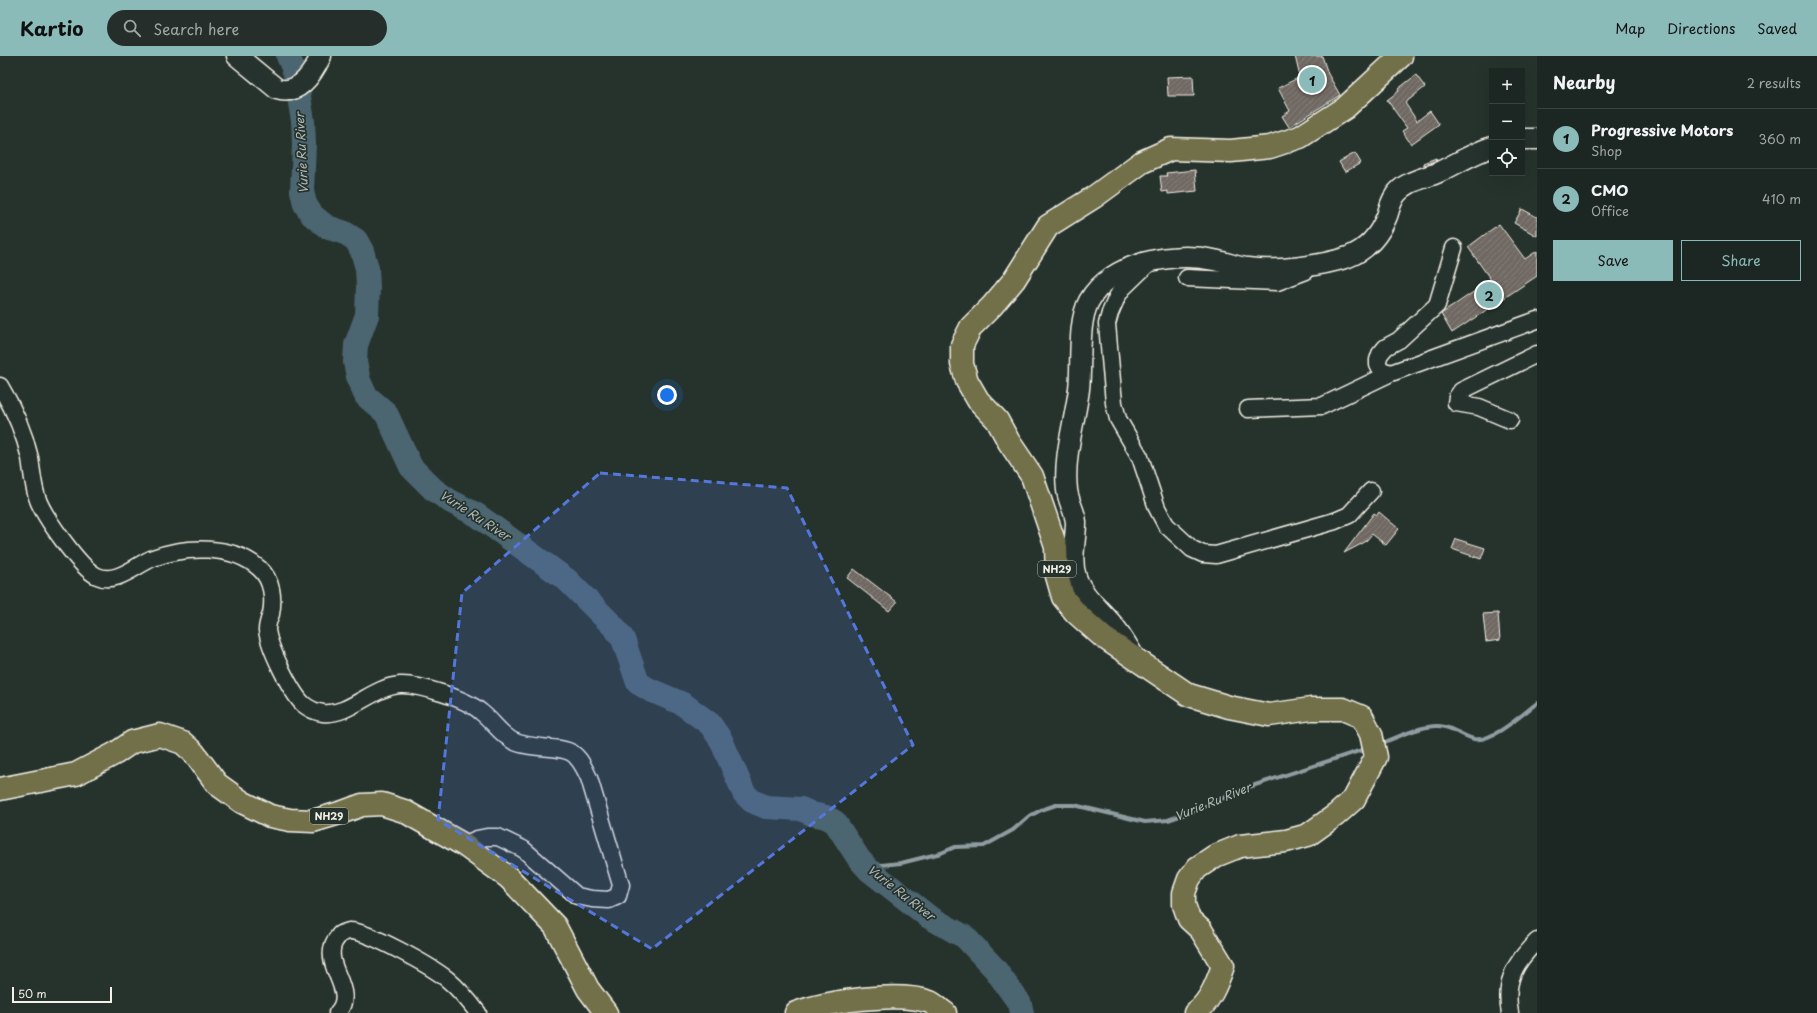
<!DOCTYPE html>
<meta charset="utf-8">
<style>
body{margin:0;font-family:"Playpen Sans",sans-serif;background:#252e2a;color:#f1f3f6}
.controls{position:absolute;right:12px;top:12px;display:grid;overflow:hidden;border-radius:0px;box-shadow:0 4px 16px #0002}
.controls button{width:36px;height:36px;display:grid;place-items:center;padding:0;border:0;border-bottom:1px solid #3a4340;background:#1c2622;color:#f1f3f6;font:20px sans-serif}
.scale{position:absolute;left:12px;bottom:10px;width:100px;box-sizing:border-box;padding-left:4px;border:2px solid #f4f1e8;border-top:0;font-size:11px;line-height:14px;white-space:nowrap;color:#f4f1e8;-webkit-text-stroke:3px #26332d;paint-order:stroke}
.you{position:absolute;left:667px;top:339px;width:14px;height:14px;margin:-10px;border:3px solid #fff;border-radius:50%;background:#1a73e8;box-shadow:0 0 0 6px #1a73e833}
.badge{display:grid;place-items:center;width:26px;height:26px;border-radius:50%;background:#8bbbb9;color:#111;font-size:13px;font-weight:700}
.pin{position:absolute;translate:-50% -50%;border:2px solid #fff;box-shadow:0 1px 4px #0006}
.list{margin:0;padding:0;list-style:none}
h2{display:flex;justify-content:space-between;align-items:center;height:52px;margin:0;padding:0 16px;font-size:17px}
h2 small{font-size:13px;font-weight:400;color:#a0a5a5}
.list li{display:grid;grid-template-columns:26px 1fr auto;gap:12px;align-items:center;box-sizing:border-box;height:60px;padding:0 16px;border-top:1px solid #3a4340}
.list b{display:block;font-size:15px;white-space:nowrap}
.list p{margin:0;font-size:13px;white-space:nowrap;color:#a0a5a5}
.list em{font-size:13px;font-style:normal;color:#a0a5a5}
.actions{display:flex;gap:8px;padding:12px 16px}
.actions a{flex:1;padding:9px 0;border:1px solid #8bbbb9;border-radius:0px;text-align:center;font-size:14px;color:#8bbbb9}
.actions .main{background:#8bbbb9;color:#111}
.icon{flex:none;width:22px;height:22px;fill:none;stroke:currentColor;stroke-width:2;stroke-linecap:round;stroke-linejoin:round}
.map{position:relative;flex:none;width:1537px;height:957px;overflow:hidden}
header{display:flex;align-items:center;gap:24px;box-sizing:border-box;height:56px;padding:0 20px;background:#8bbbb9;color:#111}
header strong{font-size:19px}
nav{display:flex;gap:22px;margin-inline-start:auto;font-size:14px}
.search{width:280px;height:36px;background:#252e2a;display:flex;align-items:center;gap:10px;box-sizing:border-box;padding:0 14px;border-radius:22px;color:#a0a5a5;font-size:15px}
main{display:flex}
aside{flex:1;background:#1c2622}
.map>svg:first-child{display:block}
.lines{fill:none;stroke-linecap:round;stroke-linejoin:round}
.stream{stroke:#8f9da1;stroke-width:4}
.river{stroke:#4c6571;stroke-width:24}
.building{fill:url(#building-hatch);stroke:#f4f1e8}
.minor-casing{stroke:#f4f1e8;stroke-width:19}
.tertiary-casing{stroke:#f4f1e8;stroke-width:23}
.trunk-casing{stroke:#f4f1e8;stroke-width:25}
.minor{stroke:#26332d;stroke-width:16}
.tertiary{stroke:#26332d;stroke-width:20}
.trunk{stroke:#716f4a;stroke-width:22}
.marked{fill:#5377dc;fill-opacity:0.2;stroke:#5377dc;stroke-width:3;stroke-dasharray:8 5;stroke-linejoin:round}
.labels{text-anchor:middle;stroke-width:3.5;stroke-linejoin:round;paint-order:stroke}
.shield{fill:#26332d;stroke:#b6b8b0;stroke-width:1}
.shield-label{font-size:10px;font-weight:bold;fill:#f4f1e8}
.water-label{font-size:12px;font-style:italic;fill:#b1b9b8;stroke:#26332d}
</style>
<header>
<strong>Kartio</strong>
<div class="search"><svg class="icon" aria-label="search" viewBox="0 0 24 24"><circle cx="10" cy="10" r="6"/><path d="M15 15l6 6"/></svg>Search here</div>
<nav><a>Map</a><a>Directions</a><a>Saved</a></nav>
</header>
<main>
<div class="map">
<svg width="1537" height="957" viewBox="0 0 1537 957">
<defs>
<pattern id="building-hatch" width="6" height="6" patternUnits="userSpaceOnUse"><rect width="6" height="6" fill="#706762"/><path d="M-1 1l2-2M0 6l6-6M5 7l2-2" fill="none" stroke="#857d78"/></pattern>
</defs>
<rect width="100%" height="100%" fill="#26332d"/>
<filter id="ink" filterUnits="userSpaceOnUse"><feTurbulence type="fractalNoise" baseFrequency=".025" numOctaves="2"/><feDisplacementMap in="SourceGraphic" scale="8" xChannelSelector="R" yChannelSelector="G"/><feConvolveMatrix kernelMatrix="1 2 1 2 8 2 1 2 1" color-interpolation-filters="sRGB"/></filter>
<g filter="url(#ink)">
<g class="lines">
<path class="stream" d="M1380,688c18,-7 37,-17 56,-18 14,-1 25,10 38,13 17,4 50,-26 63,-36
M859,803l22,6 20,-2 40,-10 14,-6 29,-1 29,-16 15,-13 13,-7 15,-5h18l71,17 23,-2 26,-9 55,-24 119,-39"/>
<path class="river" d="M288,0l7,17 8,48 1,23 -2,47 3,13 7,11 15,12 18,6 11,7 6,11 5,17 1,19 -1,28 -11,30 -1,17 4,19 7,15 20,17 25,54 22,22 17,12 27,14 90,65 48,48 8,11 15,44 12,7 33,14 27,20 11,16 23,53 8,8 14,6 35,2 11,5 14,3 9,5 24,37 10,11 60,47 36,20 30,32 25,35 2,9"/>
</g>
<path class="building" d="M1295,0h27l6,18 12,21 -51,32 -7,-11 8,-5 -12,-23 22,-11z
M1416,19l9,12 -20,16 12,18 13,-10 9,13 -28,20 -9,-13 5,-3 -20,-28 12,-9 -1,-2z
M1193,20l1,20h-26l-1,-19z
M1355,97l6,10 -16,9 -6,-10z
M1436,102l1,2 -13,5 -1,-2z
M1195,114l2,21 -29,3v-3l-6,1 -2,-16h7l-1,-3z
M1522,153l15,8v19l-23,-13z
M1499,168l26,35 12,-8v25l-85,57 -11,-19 50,-34 -23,-33z
M1379,456l20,17 -13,16 -14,-11 -7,8 -21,11 30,-40 3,2z
M1456,483l29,9 -4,11 -29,-10z
M854,513l43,33 -8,9 -42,-33z
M1498,557l2,27 -14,2 -3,-28z"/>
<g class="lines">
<g class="minor-casing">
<path id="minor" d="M1151,205l-29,28 -5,8 -7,16 -3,11 7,79 4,16 22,38 17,51 9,17 26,24 11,5 13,1 119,-34 14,-6 22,-24
M1187,222l90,4 29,-11
M1391,317l-9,-3 -4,-5v-5l2,-6 6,-7 13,-7 38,-35 17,-57
M0,330c14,23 24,46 30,72 2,13 3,27 7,39 5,17 43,71 60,79 19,9 39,-11 56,-18 32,-12 80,-14 107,11 12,11 14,29 11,45 -2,5 -4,11 -4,16 2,18 24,62 36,74 6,5 13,8 20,9 26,3 49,-26 77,-28 19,-1 67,14 81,27 12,9 18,21 32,29 18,9 47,4 59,12 9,6 13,17 17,25l32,107 -3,11 -9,4 -17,-1 -15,-3 -54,-47 -25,-12h-11l-10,2 -13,6
M1248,353l74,-3 69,-33 146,-53
M1510,364l-31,-13 -23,-4 1,-6 4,-6 76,-37
M337,957c20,-21 -12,-44 -4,-68 1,-4 5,-8 7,-11 3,-1 6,-2 9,-3 18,-1 83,36 98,48 12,10 22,22 31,34
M1510,957c-6,-32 5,-51 27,-72"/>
</g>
<g class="tertiary-casing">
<path id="tertiary" d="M237,0l40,33c22,7 36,-16 44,-33
M1522,83h15
M1133,599c-5,-8 -10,-17 -16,-25 -12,-17 -34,-32 -41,-53 -6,-18 0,-36 0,-55 -1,-11 -8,-21 -9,-32 -4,-34 8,-68 12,-101 3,-25 -2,-66 10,-88 11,-20 33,-32 54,-38 23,-6 48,-8 71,-3 11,2 22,7 33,8 28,4 74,-2 101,-11 19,-7 32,-23 39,-41 3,-9 4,-16 10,-23 11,-13 27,-14 42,-21 17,-8 34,-19 53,-25"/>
</g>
<g class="trunk-casing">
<path id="trunk" d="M0,733l76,-15 40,-21 16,-11 28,-7 23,8 11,10 23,31 25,18 28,14 20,4 23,1 30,-9 19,-7 20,-1 22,7 60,34 45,33 46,48 33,63 18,24
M796,957c31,-12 103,-22 134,-11 5,2 10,8 15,11
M1195,957c15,-11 22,-30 28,-47l-22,-36 -12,-11 -5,-14v-12l5,-14 8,-11 18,-12 25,-10 46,-5 22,-6 28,-20 18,-16 22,-42 -5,-23 -9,-17 -19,-8h-32l-42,6 -40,-8 -40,-12 -86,-58 -27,-24 -13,-16 -6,-21 -1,-29 -24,-71 -23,-34 -12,-22 -19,-20 -11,-19 -5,-17v-19l9,-18 21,-21 22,-26 34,-54 46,-29 48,-35 29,-13 60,2 39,-4 30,-10 45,-29 56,-52"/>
</g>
<use href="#minor" class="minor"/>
<use href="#tertiary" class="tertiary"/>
<use href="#trunk" class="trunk"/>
</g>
</g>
<path class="marked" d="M600,417l187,15 126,257 -261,204 -214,-129 24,-227z"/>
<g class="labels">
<g class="shield">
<rect x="1038" y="505" width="38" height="16" rx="3"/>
<rect x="310" y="752" width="38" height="16" rx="3"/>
</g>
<g class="shield-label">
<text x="1057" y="517">NH29</text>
<text x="329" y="764">NH29</text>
</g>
<g class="water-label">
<text transform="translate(302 97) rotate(-93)" y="4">Vurie Ru River</text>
<text transform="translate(475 460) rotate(33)" y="4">Vurie Ru River</text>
<text transform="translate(1213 746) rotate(-22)" y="4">Vurie Ru River</text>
<text transform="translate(901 837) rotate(38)" y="4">Vurie Ru River</text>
</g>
</g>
</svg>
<div class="controls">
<button>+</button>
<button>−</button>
<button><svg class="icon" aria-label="locate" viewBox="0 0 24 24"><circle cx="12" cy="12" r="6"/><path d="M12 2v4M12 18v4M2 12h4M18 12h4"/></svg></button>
</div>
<div class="scale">50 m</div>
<div class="you"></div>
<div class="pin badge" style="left:1312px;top:24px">1</div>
<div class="pin badge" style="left:1489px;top:239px">2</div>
</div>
<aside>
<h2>Nearby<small>2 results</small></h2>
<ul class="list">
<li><span class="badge">1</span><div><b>Progressive Motors</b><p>Shop</p></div><em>360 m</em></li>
<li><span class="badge">2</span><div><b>CMO</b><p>Office</p></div><em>410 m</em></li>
</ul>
<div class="actions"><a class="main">Save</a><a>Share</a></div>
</aside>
</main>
